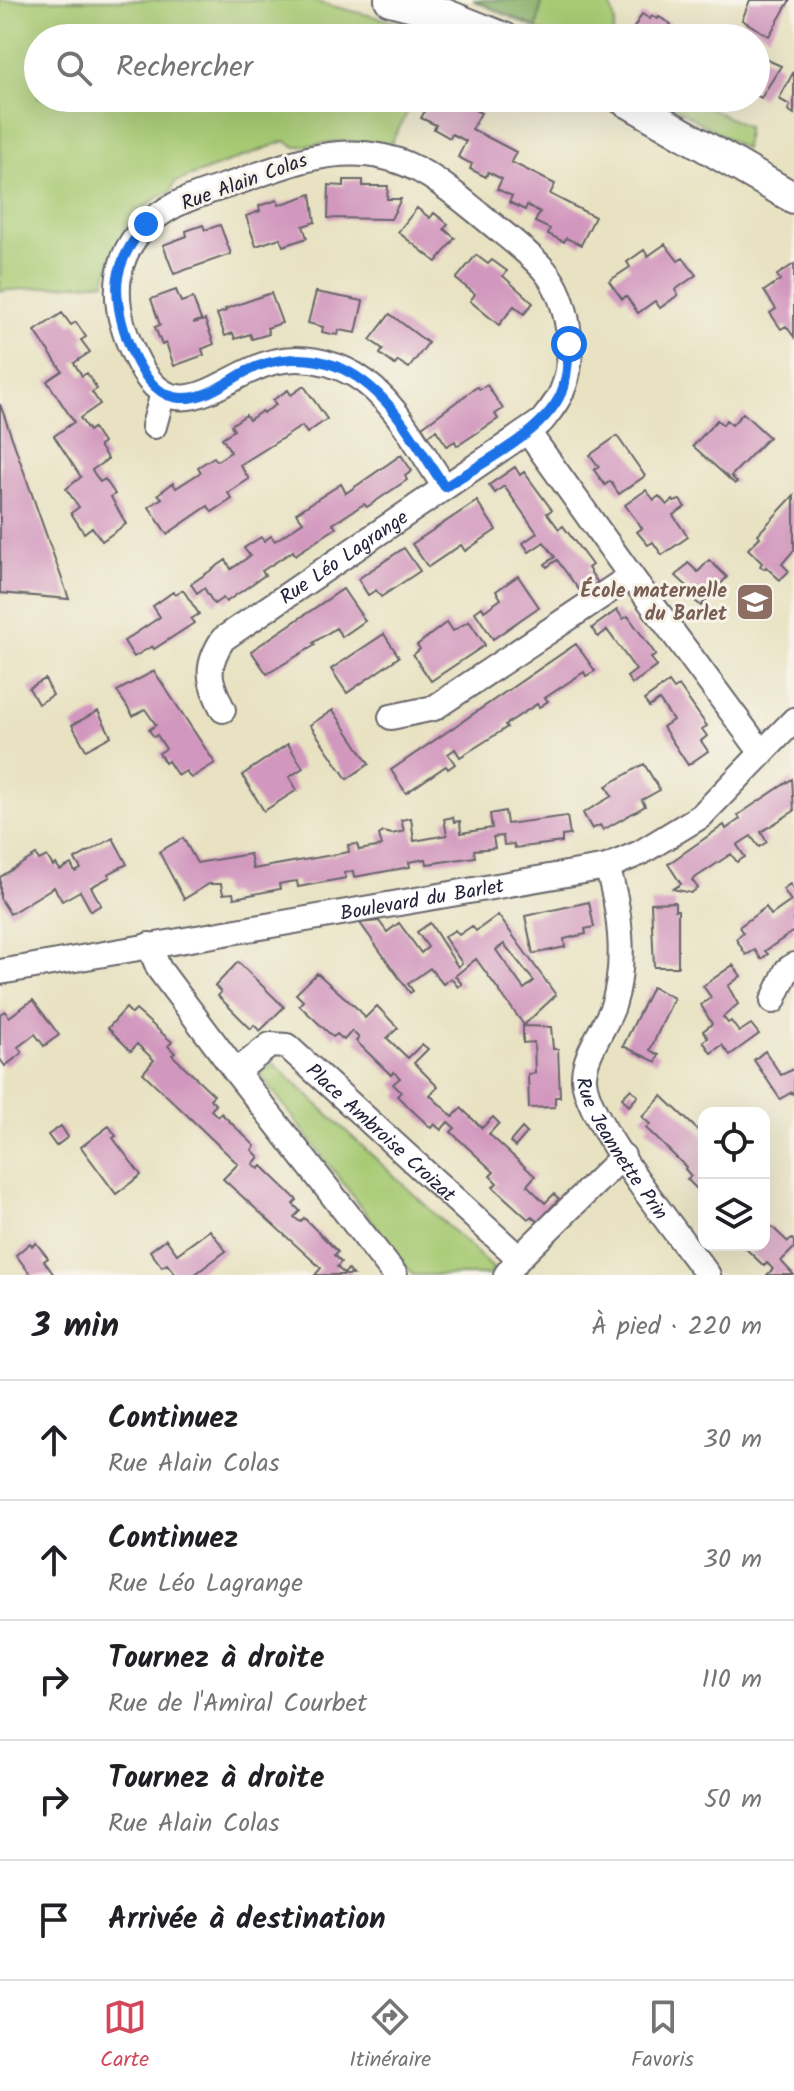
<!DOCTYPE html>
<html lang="fr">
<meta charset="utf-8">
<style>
body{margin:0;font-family:Kalam,sans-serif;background:#f6f6f6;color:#202124}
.controls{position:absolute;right:24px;bottom:24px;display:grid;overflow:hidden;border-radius:16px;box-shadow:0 8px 32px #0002}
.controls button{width:72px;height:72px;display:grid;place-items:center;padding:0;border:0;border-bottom:2px solid #e0e0e0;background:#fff;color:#202124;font:40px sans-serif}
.stop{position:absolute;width:24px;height:24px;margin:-18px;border:6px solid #1a73e8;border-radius:50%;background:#fff}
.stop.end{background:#1a73e8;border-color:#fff;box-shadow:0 2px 8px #0008}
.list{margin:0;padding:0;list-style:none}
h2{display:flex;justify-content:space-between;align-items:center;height:104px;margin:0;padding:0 32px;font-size:34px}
h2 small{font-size:26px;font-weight:400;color:#757577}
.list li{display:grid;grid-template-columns:52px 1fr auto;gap:24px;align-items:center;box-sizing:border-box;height:120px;padding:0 32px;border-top:2px solid #e0e0e0}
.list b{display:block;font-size:30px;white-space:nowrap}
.list p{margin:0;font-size:26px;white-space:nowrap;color:#757577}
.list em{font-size:26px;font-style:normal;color:#757577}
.icon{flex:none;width:44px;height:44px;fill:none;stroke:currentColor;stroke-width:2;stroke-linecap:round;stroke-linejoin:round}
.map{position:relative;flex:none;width:794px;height:1275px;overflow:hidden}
.search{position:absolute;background:#fff;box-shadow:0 8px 32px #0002;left:24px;right:24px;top:24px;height:88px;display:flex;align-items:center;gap:20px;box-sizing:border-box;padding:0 28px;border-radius:44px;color:#757577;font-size:30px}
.sheet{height:704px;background:#fff}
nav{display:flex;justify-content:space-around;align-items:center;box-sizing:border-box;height:112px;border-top:2px solid #e0e0e0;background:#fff;font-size:22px;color:#757577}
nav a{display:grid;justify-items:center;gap:4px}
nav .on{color:#d1495b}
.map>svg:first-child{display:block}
.green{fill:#a7ca73;stroke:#647657;stroke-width:2}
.forest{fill:#85ae65;stroke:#546850;stroke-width:2}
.building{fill:#d297be;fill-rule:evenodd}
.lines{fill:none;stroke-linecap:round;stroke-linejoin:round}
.minor-casing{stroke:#67656a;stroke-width:28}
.tertiary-casing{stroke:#67656a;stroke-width:34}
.minor{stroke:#fff;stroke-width:24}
.tertiary{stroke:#fff;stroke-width:30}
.route{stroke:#1a73e8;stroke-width:10}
.labels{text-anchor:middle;stroke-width:6;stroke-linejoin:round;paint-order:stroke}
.street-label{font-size:20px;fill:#22223b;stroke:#f7f3e8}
.education-label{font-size:20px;font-weight:bold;fill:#785e54;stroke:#f7f3e8;text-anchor:end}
</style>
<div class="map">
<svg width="794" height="1275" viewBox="0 0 794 1275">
<rect width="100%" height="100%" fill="#f7f3e8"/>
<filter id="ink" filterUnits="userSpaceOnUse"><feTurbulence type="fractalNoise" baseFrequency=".0125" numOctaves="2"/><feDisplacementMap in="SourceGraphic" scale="16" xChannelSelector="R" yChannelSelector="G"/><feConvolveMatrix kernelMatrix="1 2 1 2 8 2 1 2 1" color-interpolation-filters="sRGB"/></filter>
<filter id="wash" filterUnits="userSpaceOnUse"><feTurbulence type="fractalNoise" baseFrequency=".006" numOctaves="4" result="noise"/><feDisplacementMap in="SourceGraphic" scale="32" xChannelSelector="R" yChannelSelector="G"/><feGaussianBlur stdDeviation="1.8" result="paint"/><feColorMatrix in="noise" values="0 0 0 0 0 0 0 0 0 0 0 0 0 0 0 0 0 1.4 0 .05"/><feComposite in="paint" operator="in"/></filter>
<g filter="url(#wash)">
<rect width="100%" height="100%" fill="#e8e2c2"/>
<path class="green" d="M0,0h308l136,34 -1,4h-405v60h377l-25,47 -49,-4 -45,6 -11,-6 -110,41 -4,9c-40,17 -57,50 -66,91l-105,9z
M473,0h136l6,22 -3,16h-56z
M659,98h31l57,29 -2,22z
M273,1063l221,206 -5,6h-76l-153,-201z"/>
<path class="forest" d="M473,0h69l-5,28z"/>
<g id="blocks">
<path class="building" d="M750,0h40l-21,36 -27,-16z
M642,14l8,5 2,-3 6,3 1,-2 12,7 -3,5 7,5 2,-3 6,3 1,-2 11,6h-67z
M761,57l20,9 -20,32 -5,-3v-36l3,2z
M794,71v43l-6,-4 2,-5 -11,-6z
M432,98h20l29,15 -9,16 44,23 -5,10 44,22 -5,10 45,23 -14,28 -15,-7 -2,4 -16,-8 2,-5 -15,-7 5,-10 -13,-7 -2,5 -16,-8 3,-6 -15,-7 5,-10 -14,-7 -2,5 -16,-8 2,-5 -14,-7 8,-16 -14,-7 -2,4 -16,-9 2,-4 -15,-7z
M344,180h19v6h25l-1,13h14l-10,20 -63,-1 1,-33 15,1z
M311,194l4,28 -12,4 4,12 -24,8 -3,-8 -24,8 -10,-30 14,-5 -1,-5 18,-6 2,5z
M417,208l13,10 4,-5 14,11 -4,5 11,9 -19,24 -38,-30z
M203,225l2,5 15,-5 11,29 -57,20 -11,-29 24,-9 -1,-5z
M665,244l13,17 5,-3 13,17 -21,15 3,5 -18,13 -5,-7 -17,12 -12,-17 -4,3 -13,-18 21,-14 -3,-5 17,-12 4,6z
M476,255l12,9 4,-4 15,11 -4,5 30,27 -9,11 -10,-8 -15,19 -29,-24 5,-7 -19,-15z
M794,264v73l-8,-11 -5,3 -11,-16 6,-4 -12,-18 16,-11 -3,-5z
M176,290l5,12 12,-4 8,22 -8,3 12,-3 9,24 -12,5 2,6 -30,11 -8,-23 -4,2 -7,-18 5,-2 -9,-26z
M316,292l47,9 -7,32 -17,-3 -1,5 -7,-1 -9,-2 1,-5 -15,-4z
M271,293l11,30 -15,5 2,6 -17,5 -2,-5 -15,5 -2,-6 -8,3 -8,-22 9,-3 -1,-2z
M62,313l9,12 5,-3 10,15 -5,3 9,12 -16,11 8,13 5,-3 10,16 -5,3 8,12 -20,14 9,13 4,-3 10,15 -4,3 9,13 -16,11 8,12 5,-3 10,15 -4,3 15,27 -24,17 -10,-14 -8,6 -13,-20 8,-6 -13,-18 15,-12 -27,-41 20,-14 -27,-41 15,-10 -27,-40z
M390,314l38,29 -19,25 -11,-7 -3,4 -15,-11 3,-5 -13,-9z
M487,385l16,24 -8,5 3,5 -41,27 -2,-5 -8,5 -11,-16 -8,6 -6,-9 55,-40 3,2z
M304,386l23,33 -20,14 -5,-7 -62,39 9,14 -21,14 4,6 -20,13 -4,-6 -41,28 -18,-27 13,-9 -4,-4 15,-11 3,5 25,-16 -3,-5 16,-10 3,4 14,-9 -9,-14 12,-8 -3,-5 15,-10 3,5 13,-9 1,2 13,-8 -3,-5 15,-10 3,5z
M0,404l69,195 -69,-6z
M743,413l26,24 -38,39 6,6 -2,2 -42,-38 24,-26 6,5 3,-5 6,5z
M617,436l28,40 -26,18 -9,-13 -5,4 -11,-15 5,-3 -9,-12z
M401,455l11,16 -7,5 2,4 -40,27 -3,-3 -31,20 3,4 -41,27 -2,-4 -31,20 3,4 -39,27 -3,-4 -9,6 -10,-16 -7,5 -6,-9 35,-24 5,9 19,-13 -6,-8 17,-11 3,4 7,-5 4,5 28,-19 -7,-9 45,-29 5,9z
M515,467l5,8 4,-3 28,38 -5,3 12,16 4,-3 29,39 -4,3 10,15 -16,11 -25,-34 -10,7 -2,-3 10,-7 -11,-15 -15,10 -6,-9 14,-10 -33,-47 -9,7 -6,-8z
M646,490l8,10 5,-4 8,9 6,-5 1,2 6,-2 5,7 -12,8 15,22 -26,18 -9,-13 -5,3 -11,-13 5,-4 -17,-23z
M794,495v55l-12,14 7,7 -9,9 -14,-13 -2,2 -4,-3 2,-3 -14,-14 12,-12 -2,-3z
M477,501l19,29 -31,21 -4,-6 -33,22 -16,-23z
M404,548l16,23 -39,26 -5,-7 -8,5 -10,-16z
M709,560l18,17 -26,29 -7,-6 4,-4 -22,-20 12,-13 10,9z
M518,576l21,31 -46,32 -18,-27 7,-5 2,4 17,-12 -5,-8z
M343,589l22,32 -23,16 -6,-9 -23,15 2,2 -48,29 -16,-23z
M183,590l16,24 -8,5 3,4 -40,26 -2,-3 -18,11 -10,-16 36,-24 -7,-11 20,-14 2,3z
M617,610l6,9 5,-3 28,39 -5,3 6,8 -25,18 -5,-7 9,-7 -29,-40 -9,7 -6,-9z
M469,621l16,24 -54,36 -18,-26 7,-6 -3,-4 30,-23 6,9z
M384,634l15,23 -52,36 -16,-24z
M576,644l19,27 -9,5 -2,-4 -39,26 3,3 -9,6 -2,-3 -32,21 2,2 -7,5 -40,25 -5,-8 -7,5 7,10 -7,5 -2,-3 -40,27 -15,-23z
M154,671l61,92 -24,15 -5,-7 -8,5 -10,-15 -3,2 -6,-10 7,-4 -9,-14 -3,2 -5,-7 7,-5 -11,-16 -12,7 -16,-25z
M45,679l8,16 -15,9 -9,-16z
M669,682l5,7 5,-3 28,40 -5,3 5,7 -6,5 7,10 -20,14 -25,-38 10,-7 -14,-20 -10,7 -5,-7z
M333,710l36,54 -22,15 -37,-54z
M98,711l13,25 -25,14 -14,-25z
M288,744l15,24 -14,9 8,13 -33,21 -22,-36z
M644,764l16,26 -18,10 3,6 -42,24 -3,-5 -8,4 -9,-16 29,-17 -6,-10z
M792,779l2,32 -33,21 6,10 -8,5 -8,-11 -14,9 8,12 -8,5 -6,-8 -39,26 6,8 -7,5 -18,-4 8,-5 -13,-20 56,-39 2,4 14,-10 -2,-4z
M505,811l2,13 60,-8 3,19 -8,1v6l-47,6 -1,-4 -10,1 -1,-9 -10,1 2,11 -21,2 1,7 -48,7 -1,-5 -17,3 1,5 -56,10 -1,-6 -9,2 2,5 -48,9 -1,-6 -8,1 -10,2 1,5 -46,9 -1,-5 -10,1 -2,-10h-12l-25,15 -25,-47 24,-14 14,25 53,-9 3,15 96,-17 -1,-7 9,-1 2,6 23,-4 -3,-11 4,-3 9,2 12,-3 -3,-11 10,-2 3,23 33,-6 -3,-16 9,-2 1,5 6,-1 1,12 31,-5 -2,-14z
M113,838l14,26 -19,10 2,3 -19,10 10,18 -10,6 -11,-20 -18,10 -8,-14 -44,27 -10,-16v-21l36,-22 3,5 8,-4 6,10 3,-2 4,6 11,-6 4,8 6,-3 -6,-10z
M790,884l4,7v40l-29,20 3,3 -7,5 -6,-9 -9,5 -10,-16 7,-6 -4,-6 27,-20 5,8 20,-14 -8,-12z
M589,902l5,25 -9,2 1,5 -22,5 1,8 -32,7 -8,-38z
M675,902v8h3v57h-24l-3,-64z
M498,915l58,80 -32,30 -48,-66 -21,17 7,8 -4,3 -7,-9 -8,6 -13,-16 -22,16 5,7 -3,2 -50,-70 19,-2 8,11 12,-9 22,30 7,-6 -11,-15 13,-9 28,44 4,-4 -18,-26 11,-7 4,5 13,-9 4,5zM504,944l30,37 -10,8 -28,-39z
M238,962l46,45 -24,24 -6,-6 -3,4 -33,-33 3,-4 -6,-6z
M733,965l8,11 -13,10 10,18 -15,13 5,6 3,-2 8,11 12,-8 8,10 -29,21 -8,-10 -11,8 -8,-12 5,-3 -5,-7 9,-7 -11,-19 10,-8 -8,-11z
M317,973l43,38 5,7 12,-12 21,22 -11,10 21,20 14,-14 6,5 -14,14 24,24 -8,8 23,22 8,-9 21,20 11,-11 6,6 -10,11 46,42 -8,9 18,18 9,-9 5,5 -21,23 -6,-6 -4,3 -35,-32 4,-4 -7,-7 4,-4 -43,-40 4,-4 -7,-6 -7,8 -7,-6 -3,4 -34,-32 4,-4 -8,-8 7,-6 -6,-6 -3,3 -35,-34 3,-3 -7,-7 -8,9 -7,-6 -4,3 -34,-32 4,-4 -7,-7z
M652,987l22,11 -24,52 9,5 -3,7 -33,-16z
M33,1000l26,35 -15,11 -9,-12 -17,13 4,6 -17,13 -5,-7v-45l5,-3 4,6z
M126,1008l6,6 4,-4 36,32 -4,4 7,7 -3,2 42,40 -4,4 6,6 -5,5 7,7 3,-4 34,33 -3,4 7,7 -6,7 6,5 3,-3 35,34 -4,4 7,7 -6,6 6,5 4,-4 34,34 -4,3 7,7 -4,5 7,7 4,-5 5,6h-38l6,-7 -98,-89 15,-15 -95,-91 11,-13 -17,-16 -6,7 -23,-23z
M523,1026l28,1 2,22h5l2,48h-5v10l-26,1 -1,-34 7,-1 -1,-31 -11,1z
M765,1051l16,24 13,-6v26l-2,-3 -12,7 -26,-39z
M631,1089l7,7 -9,10 -7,-8z
M662,1096l42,40v60l-17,-17 4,-3 -6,-7 1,-2 -40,-39 4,-4 -8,-7z
M61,1126l7,11 -12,9 -8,-11z
M109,1126l7,10 -3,2 28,37 -25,19 -35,-47z
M522,1128l5,5 -12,14 -5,-5z
M770,1225l18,17 4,-3 2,2v7l-13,13 13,14h-27l6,-6 -6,-6 -3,3 -22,-21h22v-15z
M210,1230l16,21 -32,24h-18l-9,-11 -5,3 -12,-16 16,-12 11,15z
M30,1243l2,3 4,-3 12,15 -4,3 10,14h-23l-15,-20z"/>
</g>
</g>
<g filter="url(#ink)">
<use href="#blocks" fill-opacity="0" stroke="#67656a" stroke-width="2"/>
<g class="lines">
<g class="minor-casing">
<g id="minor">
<path d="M154,426l9,-33"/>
<path d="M528,432l103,144 131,177"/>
<path id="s1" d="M223,710c-14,-29 -19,-42 0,-71l319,-218c7,-9 15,-18 20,-30 15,-35 7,-91 -17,-120 -18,-21 -43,-38 -64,-56 -30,-24 -59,-50 -97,-58 -48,-11 -91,5 -135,21 -24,9 -51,15 -74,27 -68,36 -69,98 -36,159 37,71 86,9 134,-2 28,-7 57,-1 82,13 41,25 63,73 90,112"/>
<path d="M391,717l43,-9 197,-132"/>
<path id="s2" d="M607,867c13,41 20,96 6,139 -7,21 -30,49 -29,73 2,42 96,158 124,196"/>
<path d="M149,945l10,24 77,103"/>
<path id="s3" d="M0,972l607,-105 33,-14 61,-37 93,-96"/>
<path d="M773,1001l14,-31 7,-5"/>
<path id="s4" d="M395,1275l-159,-203 34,-27 17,1 232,212"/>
<path d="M506,1275l13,-17 104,-102"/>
</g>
</g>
<g class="tertiary-casing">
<path id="tertiary" d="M390,0l54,14 60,24
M621,98l173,100"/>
</g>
<use href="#minor" class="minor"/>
<use href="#tertiary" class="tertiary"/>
</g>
</g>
<g class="lines" filter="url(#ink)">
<path class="route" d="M146,224c-13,16 -24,32 -28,53 -6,33 19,113 56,120 28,6 50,-14 73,-26 27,-14 61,-16 89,-5 53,21 78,76 109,121 36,-24 105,-57 118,-99 5,-14 5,-29 6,-44"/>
</g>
<defs>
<g id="school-square" transform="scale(2)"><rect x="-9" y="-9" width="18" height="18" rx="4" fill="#8d6e63" stroke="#f7f3e8"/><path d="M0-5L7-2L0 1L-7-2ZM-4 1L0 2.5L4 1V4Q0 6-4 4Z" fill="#fff"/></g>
</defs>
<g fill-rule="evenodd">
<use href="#school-square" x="755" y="602"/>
</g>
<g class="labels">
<g class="street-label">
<text transform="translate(244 181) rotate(-20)" y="7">Rue Alain Colas</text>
<text dy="7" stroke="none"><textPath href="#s1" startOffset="222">Rue Léo Lagrange</textPath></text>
<text dy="7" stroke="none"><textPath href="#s3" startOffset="428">Boulevard du Barlet</textPath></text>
<text dy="7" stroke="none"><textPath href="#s4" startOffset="446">Place Ambroise Croizat</textPath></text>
<text dy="7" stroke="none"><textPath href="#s2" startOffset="300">Rue Jeannette Prin</textPath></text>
</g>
<g class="education-label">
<text x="727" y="597">École maternelle<tspan x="727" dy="23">du Barlet</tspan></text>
</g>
</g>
</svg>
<div class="controls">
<button><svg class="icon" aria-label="locate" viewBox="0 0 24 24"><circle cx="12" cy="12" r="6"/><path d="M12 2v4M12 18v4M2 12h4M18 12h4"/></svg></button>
<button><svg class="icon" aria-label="layers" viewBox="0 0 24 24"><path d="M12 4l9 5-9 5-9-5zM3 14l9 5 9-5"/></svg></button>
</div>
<div class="stop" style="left:569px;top:344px"></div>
<div class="stop end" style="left:146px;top:224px"></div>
<div class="search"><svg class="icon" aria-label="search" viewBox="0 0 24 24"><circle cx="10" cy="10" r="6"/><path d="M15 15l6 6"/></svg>Rechercher</div>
</div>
<section class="sheet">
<h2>3 min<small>À pied · 220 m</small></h2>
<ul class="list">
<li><svg class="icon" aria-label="ahead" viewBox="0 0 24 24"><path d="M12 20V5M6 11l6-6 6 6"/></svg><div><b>Continuez</b><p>Rue Alain Colas</p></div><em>30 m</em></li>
<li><svg class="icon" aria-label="ahead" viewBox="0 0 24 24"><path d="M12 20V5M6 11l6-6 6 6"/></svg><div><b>Continuez</b><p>Rue Léo Lagrange</p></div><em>30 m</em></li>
<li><svg class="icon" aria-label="right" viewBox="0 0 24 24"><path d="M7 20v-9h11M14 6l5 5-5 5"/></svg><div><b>Tournez à droite</b><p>Rue de l'Amiral Courbet</p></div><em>110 m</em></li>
<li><svg class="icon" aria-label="right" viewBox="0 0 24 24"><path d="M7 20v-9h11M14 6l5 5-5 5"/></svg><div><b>Tournez à droite</b><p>Rue Alain Colas</p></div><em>50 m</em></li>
<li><svg class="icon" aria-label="arrive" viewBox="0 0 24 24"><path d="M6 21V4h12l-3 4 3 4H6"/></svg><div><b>Arrivée à destination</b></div></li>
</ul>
</section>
<nav>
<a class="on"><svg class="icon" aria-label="map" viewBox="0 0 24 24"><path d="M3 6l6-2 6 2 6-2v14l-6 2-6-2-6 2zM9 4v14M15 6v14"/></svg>Carte</a>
<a><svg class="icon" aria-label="directions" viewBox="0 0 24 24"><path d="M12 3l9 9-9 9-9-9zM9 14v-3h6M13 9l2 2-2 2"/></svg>Itinéraire</a>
<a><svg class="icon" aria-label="saved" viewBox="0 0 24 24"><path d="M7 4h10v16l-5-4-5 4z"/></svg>Favoris</a>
</nav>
